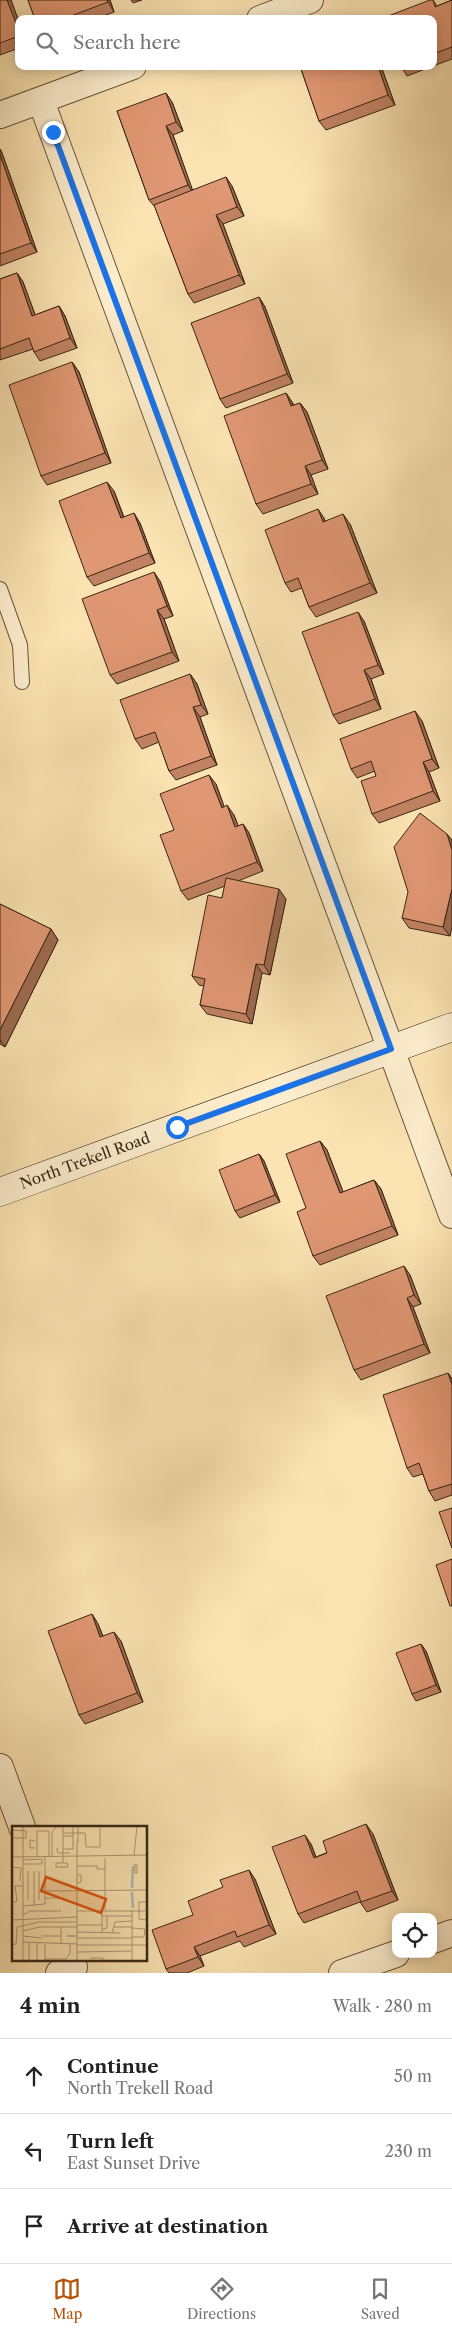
<!DOCTYPE html>
<meta charset="utf-8">
<style>
body{margin:0;font-family:"Libre Caslon Text",serif;background:#f6f6f6;color:#222}
.controls{position:absolute;right:15px;bottom:15px;display:grid;overflow:hidden;border-radius:10px;box-shadow:0 2px 12px #0003}
.controls button{width:45px;height:45px;display:grid;place-items:center;padding:0;border:0;border-bottom:1px solid #e0e0e0;background:#fff;color:#222;font:25px sans-serif}
.stop{position:absolute;width:15px;height:15px;margin:-11px;border:4px solid #1a73e8;border-radius:50%;background:#fff}
.stop.end{background:#1a73e8;border-color:#fff;box-shadow:0 1px 5px #0008}
.list{margin:0;padding:0;list-style:none}
h2{display:flex;justify-content:space-between;align-items:center;height:65px;margin:0;padding:0 20px;font-size:21px}
h2 small{font-size:16px;font-weight:400;color:#767676}
.list li{display:grid;grid-template-columns:32px 1fr auto;gap:15px;align-items:center;box-sizing:border-box;height:75px;padding:0 20px;border-top:1px solid #e0e0e0}
.list b{display:block;font-size:19px;white-space:nowrap}
.list p{margin:0;font-size:16px;white-space:nowrap;color:#767676}
.list em{font-size:16px;font-style:normal;color:#767676}
.icon{flex:none;width:28px;height:28px;fill:none;stroke:currentColor;stroke-width:2;stroke-linecap:round;stroke-linejoin:round}
.map{position:relative;flex:none;width:452px;height:1973px;overflow:hidden}
.search{position:absolute;background:#fff;box-shadow:0 2px 12px #0003;left:15px;right:15px;top:15px;height:55px;display:flex;align-items:center;gap:12px;box-sizing:border-box;padding:0 18px;border-radius:10px;color:#767676;font-size:19px}
.sheet{height:290px;background:#fff}
nav{display:flex;justify-content:space-around;align-items:center;box-sizing:border-box;height:70px;border-top:1px solid #e0e0e0;background:#fff;font-size:14px;color:#767676}
nav a{display:grid;justify-items:center;gap:2px}
nav .on{color:#b45309}
.map>svg:first-child{display:block}
.lines{fill:none;stroke-linecap:round;stroke-linejoin:round}
.lane-casing{stroke:#69543c;stroke-width:16}
.street-casing{stroke:#69543c;stroke-width:28}
.secondary-casing{stroke:#382515;stroke-width:29}
.lane{stroke:#fcedcd;stroke-width:14}
.street{stroke:#fcedcd;stroke-width:26}
.secondary{stroke:#fcedcd;stroke-width:28}
.wall{fill:#c18263;stroke:#382515}
.shaded-wall{fill:#9d6a50;stroke:#382515}
.building{fill:#e09773;stroke:#382515}
.route{stroke:#1a73e8;stroke-width:6}
.labels{text-anchor:middle;stroke-width:4.5;stroke-linejoin:round;paint-order:stroke}
.street-label{font-size:15px;fill:#382515;stroke:#fcedcd}
.inset-river{fill:none;stroke:#a3bbb7;stroke-width:2.5}
.inset-road{fill:none;stroke:#ad9773;stroke-width:1}
.view{fill:#df560c;fill-opacity:0.15;stroke:#df560c;stroke-width:2.5}
.inset-edge{fill:none;stroke:#382515;stroke-width:2.5}
</style>
<div class="map">
<svg width="452" height="1973" viewBox="0 0 452 1973">
<rect width="100%" height="100%" fill="#fbe3b2"/>
<filter id="stains"><feTurbulence type="fractalNoise" baseFrequency=".004" numOctaves="4"/><feColorMatrix values="0 0 0 0 .2 0 0 0 0 .09 0 0 0 0 .02 0 0 0 .5 -.17"/></filter>
<radialGradient id="worn" r=".72"><stop offset=".6" stop-color="#630" stop-opacity="0"/><stop offset="1" stop-color="#630" stop-opacity=".3"/></radialGradient>
<g class="lines">
<g class="lane-casing">
<path id="lane" d="M0,589l20,56 2,37"/>
</g>
<g class="street-casing">
<path id="street" d="M260,19l50,-19
M41,101l411,1114
M0,115l133,-49
M0,1767l22,60
M433,1940l19,-7
M59,1973l15,-6
M342,1973l54,-19"/>
</g>
<g class="secondary-casing">
<path id="secondary" d="M0,1192l452,-165"/>
</g>
<use href="#lane" class="lane"/>
<use href="#street" class="street"/>
<use href="#secondary" class="secondary"/>
</g>
<path class="wall" d="M0,0h11l8,22v26l-19,7z
M28,0h82l4,12 -19,7h-60z
M131,0h11l-9,3z
M433,0l4,6 15,-6v59l-19,7z
M300,66h81l14,39 -69,25 -7,-9z
M401,66h32l-26,10z
M172,102l11,29 -10,4 19,55 40,-4 12,30 -21,8 22,60 -51,19 -6,-9 -33,-87 -6,-7 -32,-89z
M0,149l2,4 35,99 -37,14z
M17,273l6,9 12,33 24,-9 6,10 12,32 -37,13 -6,-9 -1,-3 -33,11v-81z
M259,297l6,10 28,76 -67,25 -6,-9z
M72,362l7,10 32,91 -64,22 -6,-9z
M286,393l8,12 6,-2 7,9 21,57 -17,6 7,19 -55,20 -7,-10z
M114,491l10,26 16,6 15,40 -61,23 -7,-9z
M324,518l1,3 25,3 27,69 -61,24 -7,-10 -7,-19 -11,4 -6,-9z
M160,581l13,35 -9,3 15,42 -62,23 -7,-9z
M364,621l20,53 -13,5 10,30 -42,15 -6,-9z
M190,674l7,10 11,30 -8,3 17,48 -41,15 -7,-9 -10,-29 -17,7 -7,-10z
M422,721l17,47 -10,4 11,29 -61,22 -7,-9 4,-38 -1,-5 -18,7 -6,-9z
M216,784l8,23 10,8 4,11 5,-2 6,9 14,38 -25,10 48,18 -16,76 -8,-2 -10,51 -45,-10 -7,-9 4,-19 -5,-1 -7,-9 30,-78 3,-12 -37,14 -7,-9 -7,-61z
M452,840l-2,96 -41,-8 -7,-10z
M0,904l51,25 7,11 -53,107 -5,-3z
M320,1141l7,9 16,42 31,-12 7,9 17,46 -78,30 -7,-9 -7,-48z
M259,1154l5,7 16,41 -40,16 -5,-7z
M410,1275l11,29 -8,3 17,46 -69,27 -7,-10z
M448,1373l4,6v116l-17,6 -6,-10 -6,-17 -10,3 -6,-9z
M92,1614l6,10 5,12 18,5 22,61 -58,22 -6,-9z
M426,1651l15,41 -25,9 -4,-7z
M373,1834l25,66 -31,12 -7,-10 -56,21 -6,-9 13,-70 5,13z
M255,1879l21,55 -32,13 -4,-6 -40,15 4,10 -17,7h-18l-3,-4 27,-54z"/>
<path class="shaded-wall" d="M7,0h4l8,22v9z
M107,0h3l4,12 -6,-10z
M378,66h3l14,39 -7,-10z
M166,93l6,9 11,29 -7,-9z
M166,126l7,9 21,59 -6,-9z
M0,149l2,4 35,99 -6,-9 -31,-88z
M226,177l6,9 12,30 -7,-9z
M216,215l7,9 22,60 -6,-9z
M17,273l6,9 16,43 -7,-9z
M259,297l6,10 28,76 -6,-9z
M59,306l6,10 12,32 -7,-10z
M72,362l7,10 32,91 -6,-10z
M286,393l6,9 5,14 -6,-10z
M300,403l7,9 21,57 -6,-9z
M305,466l6,9 7,19 -7,-10z
M107,482l7,9 13,36 -6,-9z
M318,509l6,9 5,14 -6,-10z
M134,513l6,10 15,40 -6,-10z
M343,514l7,10 27,69 -7,-10z
M154,572l6,9 13,35 -6,-10z
M157,610l7,9 15,42 -7,-9z
M358,612l6,9 20,53 -6,-9z
M364,670l7,9 10,30 -6,-10z
M190,674l7,10 11,30 -7,-9z
M193,707l7,10 17,48 -6,-9z
M415,711l7,10 17,47 -7,-9z
M423,762l6,10 11,29 -7,-10z
M209,775l7,9 12,33 -6,-9z
M227,805l7,10 8,21 -7,-9z
M243,824l6,9 14,38 -6,-9z
M447,834l5,6v10z
M279,889l7,10 -16,76 -6,-10z
M452,889v38l-2,9 -7,-9z
M51,929l7,11 -53,107 -5,-7v-10z
M256,964l6,9 -10,51 -6,-10z
M320,1141l7,9 20,52 -7,-9z
M259,1154l5,7 16,41 -5,-7z
M374,1180l7,9 17,46 -6,-9z
M404,1266l6,9 11,29 -7,-9z
M407,1298l6,9 17,46 -6,-9z
M448,1373l4,6v6z
M92,1614l6,10 9,23 -7,-10z
M114,1632l7,9 22,61 -6,-9z
M421,1644l5,7 15,41 -5,-7z
M366,1824l7,10 25,66 -6,-9z
M305,1835l6,9 9,24 -6,-10z
M249,1870l6,9 21,55 -7,-9z
M194,1947l6,9 4,10 -6,-9z"/>
<path class="building" d="M0,0h7l12,31v5l-19,7z
M28,0h79l1,2 -45,17h-28z
M430,0h3l2,7 17,-7v47l-19,7v-35h-49l-1,-1z
M300,66h78l10,29 -69,26z
M166,93l10,29 -10,4 22,59 -39,15 -32,-89z
M0,155l31,88 -31,11z
M226,177l11,30 -21,8 23,60 -51,19 -34,-89z
M17,273l15,43 27,-10 11,32 -36,14 -5,-14 -29,11v-70z
M259,297l28,77 -67,25 -29,-76z
M72,362l33,91 -64,23 -32,-91z
M286,393l5,13 9,-3 22,57 -17,6 6,18 -55,20 -32,-88z
M107,482l14,36 13,-5 15,40 -62,24 -28,-76z
M318,509l5,13 20,-8 27,69 -61,24 -11,-29 -13,5 -20,-53z
M154,572l13,34 -10,4 15,42 -62,23 -28,-76z
M358,612l20,53 -14,5 11,29 -42,16 -31,-83z
M190,674l11,31 -8,2 18,49 -42,15 -14,-39 -20,7 -15,-39z
M415,711l17,48 -9,3 10,29 -61,23 -11,-33 15,-5 -5,-15 -20,8 -11,-30z
M209,775l13,33 5,-3 8,22 8,-3 14,38 -76,29 -21,-56 14,-5 -14,-36z
M420,813l27,21 5,16v39l-9,38 -41,-9 6,-26 -14,-45z
M226,878l53,11 -15,76 -8,-1 -10,50 -46,-9 5,-26 -13,-3 16,-81 14,3z
M0,904l51,25 -51,101z
M320,1141l20,52 34,-13 18,46 -79,30 -16,-44 9,-4 -20,-54z
M259,1154l16,41 -40,16 -16,-41z
M404,1266l10,29 -7,3 17,46 -70,26 -28,-74z
M448,1373l4,12v99l-23,7 -10,-28 -12,5 -24,-73z
M452,1508v40l-13,-36z
M452,1559v47h-2l-14,-41z
M92,1614l8,23 14,-5 23,61 -58,22 -31,-84z
M421,1644l15,41 -24,9 -16,-41z
M366,1824l26,67 -31,11 -4,-11 -59,23 -26,-67 33,-12 9,23 13,-5 -4,-12z
M249,1870l20,55 -32,12 -2,-6 -41,16 4,10 -32,12 -14,-39 41,-15 -5,-14 35,-14 -3,-7z"/>
<g class="lines">
<path class="route" d="M53,132l338,917 -214,78"/>
</g>
<g class="labels">
<g class="street-label">
<text transform="translate(85 1161) rotate(-20)" y="5">North Trekell Road</text>
</g>
</g>
<g transform="translate(12 1826)">
<rect width="135" height="135" fill="#fbe3b2"/>
<path class="inset-river" d="M120,62l1,-22M120,66l1,16"/>
<path class="inset-road" d="M15,0h23M51,0v37h-7v4h12l-1,-4h-4M66,0v17M134,0l1,21M0,4l14,1v7h-14M51,7h22M73,7l1,14h14v-21M51,10h10v-10M23,22h-5v-8l5,1M45,22l1,5h12M51,23h10v-13M40,30v-24l5,-6M122,30l3,-30M0,31l135,-2M25,31v-26h12v25M93,32v52M11,38h19v-5l-19,1M123,38l2,1v8h-2zM65,40h20v3h8M0,41l9,1 -1,13M16,45v29M27,45v29M65,57l4,-1v-7h-4M33,65l102,-1M33,72h17M135,76h-8v17l8,1M0,77l5,-2 -2,-15h8M11,80l22,-2v-47M22,80v-35M120,84v51M65,85h68M90,85v22M11,89l7,-4h31M90,90h30M0,94l65,-3M65,99h25M49,101v17M101,101h19M120,102l13,1 -1,8h-12M90,103l5,-1v-12M11,105l16,-4h38M65,106l43,1M100,107l3,-11 17,-1M11,110l19,2M30,110h19M62,110h-7h10M65,112h55M11,116l54,2M0,119l4,-1 1,-17 22,-5h38M65,119h70M65,126l55,-1M78,132h13v3M33,133h21l4,-6v-9M33,134v-16M11,135v-135M17,135v-19M25,135v-19M65,135v-120"/>
<path class="view" d="M34,51l60,22 -5,14 -60,-22z"/>
<rect width="135" height="135" class="inset-edge"/>
</g>
<rect width="100%" height="100%" filter="url(#stains)"/>
<rect width="100%" height="100%" fill="url(#worn)"/>
</svg>
<div class="controls">
<button><svg class="icon" aria-label="locate" viewBox="0 0 24 24"><circle cx="12" cy="12" r="6"/><path d="M12 2v4M12 18v4M2 12h4M18 12h4"/></svg></button>
</div>
<div class="stop" style="left:177px;top:1127px"></div>
<div class="stop end" style="left:53px;top:132px"></div>
<div class="search"><svg class="icon" aria-label="search" viewBox="0 0 24 24"><circle cx="10" cy="10" r="6"/><path d="M15 15l6 6"/></svg>Search here</div>
</div>
<section class="sheet">
<h2>4 min<small>Walk · 280 m</small></h2>
<ul class="list">
<li><svg class="icon" aria-label="ahead" viewBox="0 0 24 24"><path d="M12 20V5M6 11l6-6 6 6"/></svg><div><b>Continue</b><p>North Trekell Road</p></div><em>50 m</em></li>
<li><svg class="icon" aria-label="left" viewBox="0 0 24 24"><path d="M17 20v-9H6M10 6l-5 5 5 5"/></svg><div><b>Turn left</b><p>East Sunset Drive</p></div><em>230 m</em></li>
<li><svg class="icon" aria-label="arrive" viewBox="0 0 24 24"><path d="M6 21V4h12l-3 4 3 4H6"/></svg><div><b>Arrive at destination</b></div></li>
</ul>
</section>
<nav>
<a class="on"><svg class="icon" aria-label="map" viewBox="0 0 24 24"><path d="M3 6l6-2 6 2 6-2v14l-6 2-6-2-6 2zM9 4v14M15 6v14"/></svg>Map</a>
<a><svg class="icon" aria-label="directions" viewBox="0 0 24 24"><path d="M12 3l9 9-9 9-9-9zM9 14v-3h6M13 9l2 2-2 2"/></svg>Directions</a>
<a><svg class="icon" aria-label="saved" viewBox="0 0 24 24"><path d="M7 4h10v16l-5-4-5 4z"/></svg>Saved</a>
</nav>
